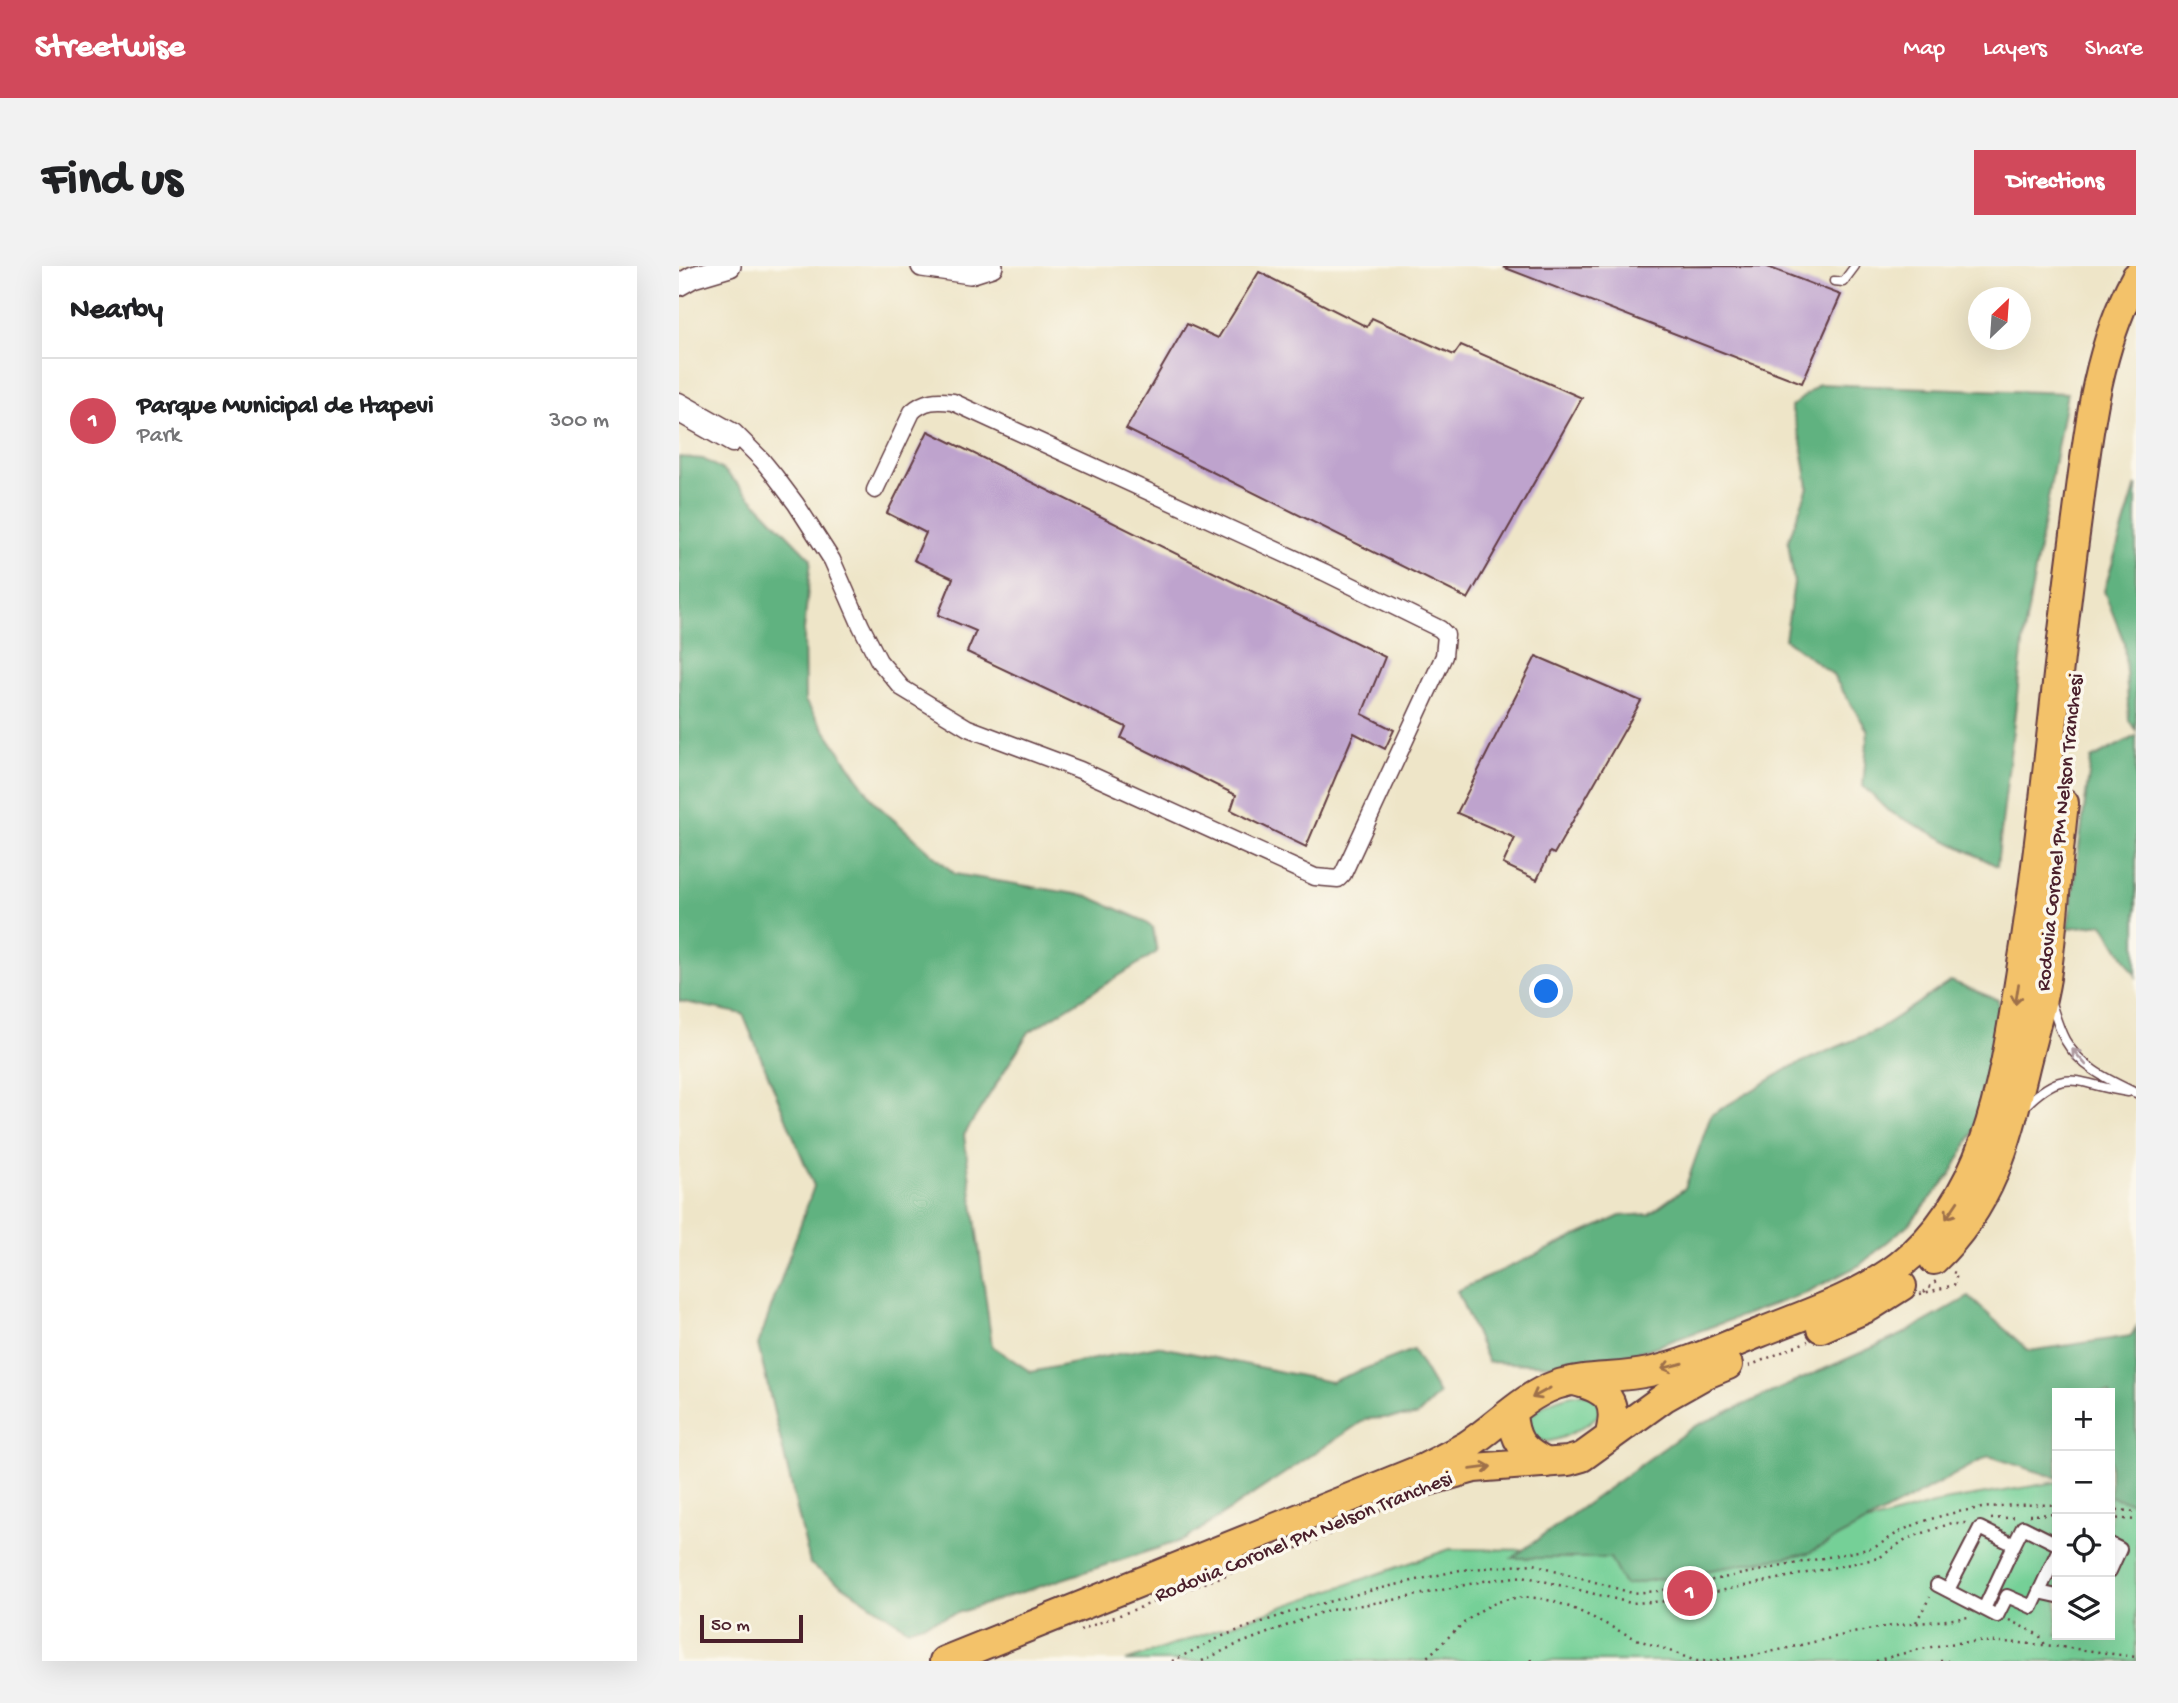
<!DOCTYPE html>
<meta charset="utf-8">
<style>
body{margin:0;font-family:"Gochi Hand",sans-serif;background:#f2f2f2;color:#202124}
.controls{position:absolute;right:21px;bottom:21px;display:grid;overflow:hidden;border-radius:0px;box-shadow:0 7px 28px #0002}
.controls button{width:63px;height:63px;display:grid;place-items:center;padding:0;border:0;border-bottom:2px solid #e0e0e0;background:#fff;color:#202124;font:35px sans-serif}
.compass{position:absolute;left:1289px;top:21px;width:63px;height:63px;border-radius:50%;background:#fff;box-shadow:0 7px 28px #0002;rotate:25deg}
.scale{position:absolute;left:21px;bottom:18px;width:103px;box-sizing:border-box;padding-left:7px;border:4px solid #4a1f2b;border-top:0;font-size:19px;line-height:24px;white-space:nowrap;color:#4a1f2b;-webkit-text-stroke:5px #fbf7ec;paint-order:stroke}
.you{position:absolute;left:868px;top:726px;width:24px;height:24px;margin:-18px;border:5px solid #fff;border-radius:50%;background:#1a73e8;box-shadow:0 0 0 10px #1a73e833}
.badge{display:grid;place-items:center;width:46px;height:46px;border-radius:50%;background:#d1495b;color:#fff;font-size:23px;font-weight:700}
.pin{position:absolute;translate:-50% -50%;border:4px solid #fff;box-shadow:0 2px 7px #0006}
.list{margin:0;padding:0;list-style:none}
h2{display:flex;justify-content:space-between;align-items:center;height:91px;margin:0;padding:0 28px;font-size:30px}
h2 small{font-size:23px;font-weight:400;color:#757577}
.list li{display:grid;grid-template-columns:46px 1fr auto;gap:21px;align-items:center;box-sizing:border-box;height:126px;padding:0 28px;border-top:2px solid #e0e0e0}
.list b{display:block;font-size:26px;white-space:nowrap}
.list p{margin:0;font-size:23px;white-space:nowrap;color:#757577}
.list em{font-size:23px;font-style:normal;color:#757577}
.icon{flex:none;width:38px;height:38px;fill:none;stroke:currentColor;stroke-width:2;stroke-linecap:round;stroke-linejoin:round}
.map{position:relative;flex:none;width:1457px;height:1395px;overflow:hidden;border-radius:0px}
header{display:flex;align-items:center;gap:42px;box-sizing:border-box;height:98px;padding:0 35px;background:#d1495b;color:#fff}
header strong{font-size:33px}
nav{display:flex;gap:38px;margin-inline-start:auto;font-size:24px}
.intro{display:flex;align-items:center;justify-content:space-between;box-sizing:border-box;height:168px;padding:0 42px}
h1{margin:0;font-size:49px}
.button{padding:18px 32px;border-radius:0px;background:#d1495b;color:#fff;font-size:24px;font-weight:700}
main{display:flex;gap:42px;padding:0 42px}
aside{flex:1;background:#fff;border-radius:0px;box-shadow:0 7px 28px #0002}
.map>svg:first-child{display:block}
.green{fill:#75d097;stroke:#607861;stroke-width:2}
.forest{fill:#60b280;stroke:#556856;stroke-width:2}
.building{fill:#bea3cd}
.lines{fill:none;stroke-linecap:round;stroke-linejoin:round}
.service-casing{stroke:#633d43;stroke-width:11}
.pedestrian-casing{stroke:#633d43;stroke-width:16}
.minor-casing{stroke:#633d43;stroke-width:19}
.tertiary-casing{stroke:#633d43;stroke-width:24}
.trunk-casing{stroke:#633d43;stroke-width:32}
.path{stroke:#633d43;stroke-width:2.5;stroke-dasharray:2 5;stroke-linecap:butt}
.service{stroke:#fff;stroke-width:8}
.pedestrian{stroke:#fff;stroke-width:12}
.minor{stroke:#fff;stroke-width:16}
.tertiary{stroke:#fff;stroke-width:21}
.trunk{stroke:#f3c26a;stroke-width:28}
.oneway{stroke:#9e704a}
.oneway2{stroke:#ae9aa0}
.labels{text-anchor:middle;stroke-width:7;stroke-linejoin:round;paint-order:stroke}
.street-label{font-size:21px;fill:#4a1f2b;stroke:#fbf7ec}
</style>
<header>
<strong>Streetwise</strong>
<nav><a>Map</a><a>Layers</a><a>Share</a></nav>
</header>
<div class="intro"><h1>Find us</h1><a class="button">Directions</a></div>
<main>
<aside>
<h2>Nearby<small></small></h2>
<ul class="list">
<li><span class="badge">1</span><div><b>Parque Municipal de Itapevi</b><p>Park</p></div><em>300 m</em></li>
</ul>
</aside>
<div class="map">
<svg width="1457" height="1395" viewBox="0 0 1457 1395">
<rect width="100%" height="100%" fill="#fbf7ec"/>
<filter id="ink" filterUnits="userSpaceOnUse"><feTurbulence type="fractalNoise" baseFrequency=".0143" numOctaves="2"/><feDisplacementMap in="SourceGraphic" scale="14" xChannelSelector="R" yChannelSelector="G"/><feConvolveMatrix kernelMatrix="1 2 1 2 8 2 1 2 1" color-interpolation-filters="sRGB"/></filter>
<filter id="wash" filterUnits="userSpaceOnUse"><feTurbulence type="fractalNoise" baseFrequency=".00686" numOctaves="4" result="noise"/><feDisplacementMap in="SourceGraphic" scale="28" xChannelSelector="R" yChannelSelector="G"/><feGaussianBlur stdDeviation="1.57" result="paint"/><feColorMatrix in="noise" values="0 0 0 0 0 0 0 0 0 0 0 0 0 0 0 0 0 1.4 0 .05"/><feComposite in="paint" operator="in"/></filter>
<g filter="url(#wash)">
<rect width="100%" height="100%" fill="#eee5c8"/>
<path class="green" d="M903,1127l12,2 8,16c-9,12 -51,38 -65,28 -6,-4 -8,-12 -9,-20 14,-17 33,-22 54,-26z
M1457,1202v193h-1010l324,-112 314,3 180,-51 113,-19v153h53v-162z"/>
<path class="forest" d="M1140,118l248,9 -42,234 -28,239 -109,-55 -25,-25 5,-55 -36,-57 -47,-35 9,-56 -6,-42 20,-54 -7,-46 -10,-34z
M0,191l24,2 23,13 85,87 -7,71 1,71 70,102 80,71 133,22 52,23 13,9 4,24 -128,80 -65,103 28,211 39,26 126,-26 174,36 82,-32 26,44 -22,22 -51,3 -180,120 -278,90 -98,-65 -52,-219 56,-159 -71,-172 -64,-13z
M1457,219v246l-7,-11 -5,-78 -20,-51z
M1457,470v240l-33,-52 -35,4 23,-169z
M1272,715l47,19 6,56 -20,56 -33,62 -40,48 -51,43 -57,29 -154,55 -70,17 -91,-4 -31,-71 163,-75 29,-2 36,-26 26,-73 82,-49 84,-36z
M1290,1031l60,54 102,-15 5,-9v177l-26,-8v-103h-53v85l-68,-22 -180,97 -185,32 -14,-27h-98l181,-131 208,-92z"/>
<g id="blocks">
<path class="building" d="M1086,0l76,29 -39,88 -299,-116z
M580,6l108,55 5,-9 82,37 7,-10 121,53 -114,201 -342,-170 61,-105 31,14z
M249,165l457,226 -23,57 32,16 -9,19 -31,-16 -48,114 -75,-37 5,-15 -115,-57 5,-11 -159,-75 9,-21 -38,-16 15,-37 -39,-18 12,-27 -39,-20z
M857,390l105,45 -87,153 -4,-2 -13,28 -34,-16 12,-26 -58,-25z"/>
</g>
</g>
<g filter="url(#ink)">
<use href="#blocks" fill-opacity="0" stroke="#633d43" stroke-width="2"/>
<g class="lines">
<g class="service-casing">
<path id="service" d="M1155,15l9,1 12,-16
M1372,737c4,12 8,26 14,37 16,28 44,40 71,53
M1346,840c42,-42 52,-21 103,-14"/>
</g>
<g class="pedestrian-casing">
<path id="pedestrian" d="M1431,1278l10,5 -10,22
M1258,1319l60,31 10,-20 25,11 25,-54
M1269,1324l32,-62 34,17 9,-18 34,17
M1360,1326l18,4
M1305,1343l30,-64"/>
</g>
<g class="minor-casing">
<path id="minor" d="M0,135l55,31 28,28 13,16 21,28 36,56 29,66 18,35 23,27 66,40 112,42 235,107 23,2 5,-5 101,-218 2,-21 -6,-6 -116,-57 -371,-170c-16,-2 -29,-2 -41,10l-37,78
M0,148l53,30"/>
</g>
<g class="tertiary-casing">
<path id="tertiary" d="M243,0l48,7 22,-7
M0,19l14,-8 37,-11"/>
</g>
<g class="trunk-casing">
<path id="trunk" d="M1255,994c57,-54 72,-115 90,-189 7,-30 17,-62 22,-93 8,-58 11,-117 18,-175
M1142,1062l48,-21 33,-21
M895,1115c35,9 45,20 35,57
M833,1147c2,28 10,37 35,50
M745,1216l50,-14 94,-7 14,-4 83,-60 39,-22 24,-10
M265,1395l480,-193c14,-7 28,-14 42,-22 30,-19 56,-49 90,-61 29,-10 62,-6 93,-13 38,-8 74,-25 110,-39 47,-19 100,-36 141,-68 88,-70 103,-183 120,-288 24,-147 35,-295 55,-443 12,-86 18,-179 61,-257"/>
</g>
<path class="path" d="M1245,1026l13,-12
M1241,1028l34,-9 3,-11 -6,-3
M1070,1100l59,-25
M1431,1243l26,3
M1350,1249l28,-1
M1431,1252l26,2
M1312,1253l25,-2
M1330,1354l30,15 7,11
M1237,1356l14,-25
M401,1364l231,-87 78,-37
M1431,1365l3,2
M493,1395l53,-26 69,-24 71,-19 95,-22 74,-6 98,29 26,-2 215,-43c10,-5 19,-12 28,-17 46,-23 106,-28 156,-26
M523,1395l29,-14 94,-36 74,-12 85,-18 39,-5 108,27 41,-2 207,-43 27,-19 46,-16h15
M743,1395c18,-14 34,-33 52,-46 58,-42 109,1 163,24 11,5 23,8 35,13 8,2 16,7 25,9 49,0 108,-18 156,-28 38,-9 77,-10 115,-16
M852,1395v-5
M1197,1395c30,-9 62,-17 94,-19 55,-2 112,8 166,15
M1261,1395h8"/>
<use href="#service" class="service"/>
<use href="#pedestrian" class="pedestrian"/>
<use href="#minor" class="minor"/>
<use href="#tertiary" class="tertiary"/>
<use href="#trunk" class="trunk"/>
</g>
<defs><path id="oneway-shaft" d="M-6 0H5M1.5-3L5.5 0L1.5 3" fill="none" stroke-width="1.6" stroke-linecap="round" stroke-linejoin="round" transform="scale(1.75)"/></defs>
<g class="oneway">
<use href="#oneway-shaft" transform="translate(1338 728) rotate(99)"/>
<use href="#oneway-shaft" transform="translate(1273 944) rotate(124)"/>
<use href="#oneway-shaft" transform="translate(993 1100) rotate(165)"/>
<use href="#oneway-shaft" transform="translate(862 1127) rotate(151)"/>
<use href="#oneway-shaft" transform="translate(802 1202) rotate(-8)"/>
</g>
<use class="oneway2" href="#oneway-shaft" transform="translate(1400 791) rotate(-131)"/>
</g>
<g class="labels">
<g class="street-label">
<text transform="translate(1379 566) rotate(-84)" y="7">Rodovia Coronel PM Nelson Tranchesi</text>
<text transform="translate(624 1269) rotate(-22)" y="7">Rodovia Coronel PM Nelson Tranchesi</text>
</g>
</g>
</svg>
<div class="controls">
<button>+</button>
<button>−</button>
<button><svg class="icon" aria-label="locate" viewBox="0 0 24 24"><circle cx="12" cy="12" r="6"/><path d="M12 2v4M12 18v4M2 12h4M18 12h4"/></svg></button>
<button><svg class="icon" aria-label="layers" viewBox="0 0 24 24"><path d="M12 4l9 5-9 5-9-5zM3 14l9 5 9-5"/></svg></button>
</div>
<svg class="compass" viewBox="-18 -18 36 36"><path d="M0-13l5 13h-10z" fill="#e53935"/><path d="M0 13l5-13h-10z" fill="#757577"/></svg>
<div class="scale">50 m</div>
<div class="you"></div>
<div class="pin badge" style="left:1011px;top:1327px">1</div>
</div>
</main>
